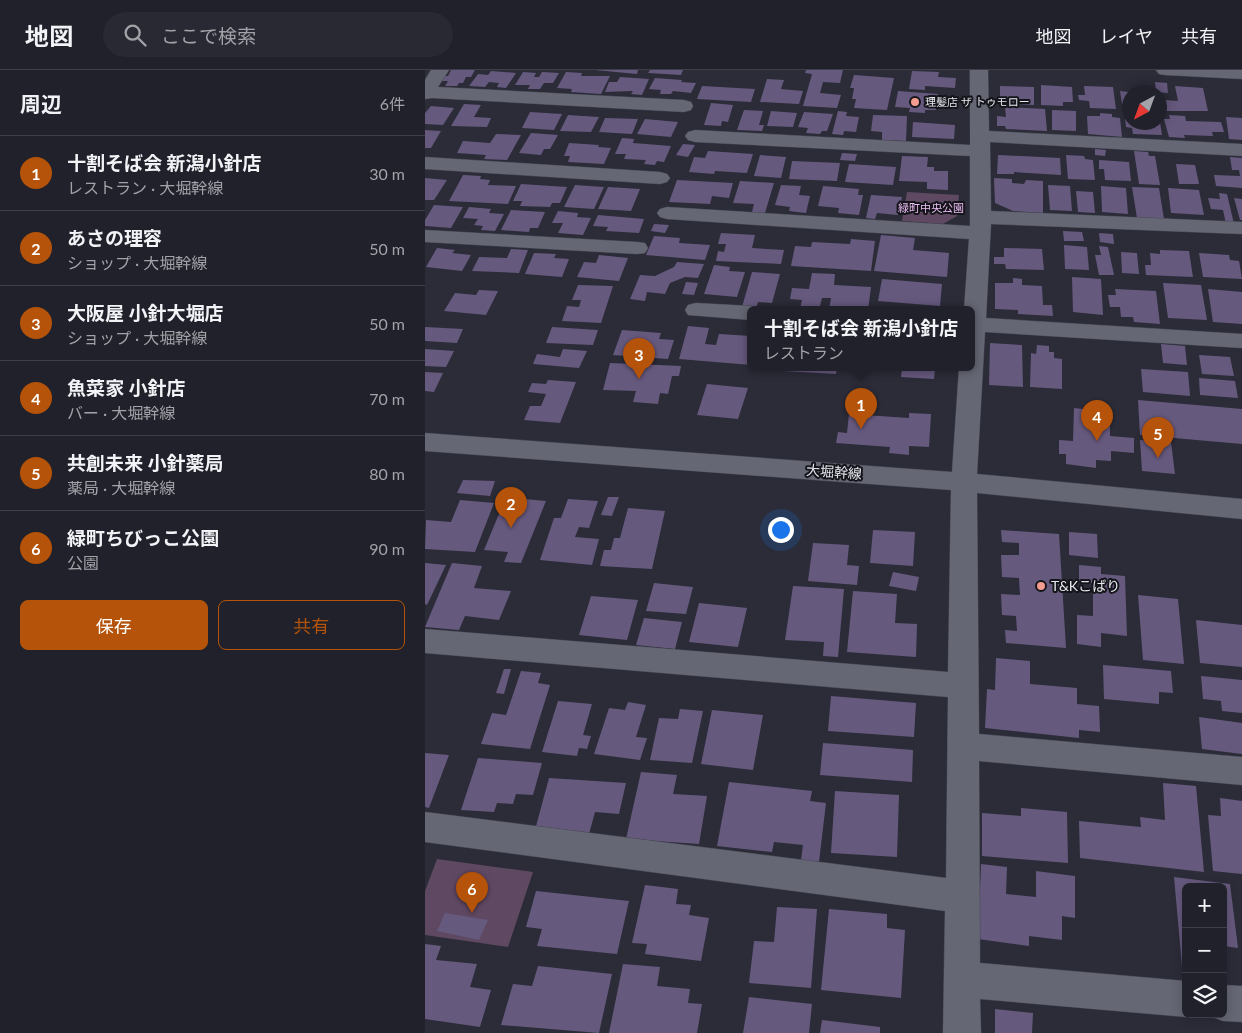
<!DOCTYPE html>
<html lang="ja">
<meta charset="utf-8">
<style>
body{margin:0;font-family:Lato,"Noto Sans JP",sans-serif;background:#282932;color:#f1f3f6}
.controls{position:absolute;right:15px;bottom:15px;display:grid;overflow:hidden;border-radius:8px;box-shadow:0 2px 12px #0003}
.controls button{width:45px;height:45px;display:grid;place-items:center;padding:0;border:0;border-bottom:1px solid #3d3e47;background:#20212a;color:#f1f3f6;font:25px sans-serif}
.compass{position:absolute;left:697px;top:15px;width:45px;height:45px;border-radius:50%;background:#20212a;box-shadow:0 2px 12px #0003;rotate:221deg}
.you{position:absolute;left:355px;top:459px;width:18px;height:18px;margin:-12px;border:4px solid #fff;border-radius:50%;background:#1a73e8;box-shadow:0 0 0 8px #1a73e833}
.badge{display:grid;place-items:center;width:32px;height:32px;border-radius:50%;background:#b45309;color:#fff;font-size:16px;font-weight:700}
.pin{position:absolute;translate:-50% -41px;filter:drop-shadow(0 1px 2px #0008)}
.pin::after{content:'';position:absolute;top:26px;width:18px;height:15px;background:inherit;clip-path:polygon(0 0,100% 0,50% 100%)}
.popup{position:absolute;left:322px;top:236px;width:228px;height:65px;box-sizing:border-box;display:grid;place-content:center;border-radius:8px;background:#20212a;filter:drop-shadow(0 1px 4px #0005);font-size:16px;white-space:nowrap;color:#a2a3a8}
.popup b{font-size:19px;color:#f1f3f6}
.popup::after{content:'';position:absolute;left:50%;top:100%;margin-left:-10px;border:10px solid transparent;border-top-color:#20212a}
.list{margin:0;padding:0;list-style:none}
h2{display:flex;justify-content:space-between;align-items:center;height:65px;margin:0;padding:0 20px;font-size:21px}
h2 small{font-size:16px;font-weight:400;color:#a2a3a8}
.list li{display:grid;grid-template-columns:32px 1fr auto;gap:15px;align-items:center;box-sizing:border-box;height:75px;padding:0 20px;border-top:1px solid #3d3e47}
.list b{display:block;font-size:19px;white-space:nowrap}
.list p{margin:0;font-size:16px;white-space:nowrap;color:#a2a3a8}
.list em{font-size:16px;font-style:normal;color:#a2a3a8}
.actions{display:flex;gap:10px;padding:15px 20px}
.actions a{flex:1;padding:11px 0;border:1px solid #b45309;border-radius:8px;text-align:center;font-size:18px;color:#b45309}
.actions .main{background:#b45309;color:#fff}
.icon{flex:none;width:28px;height:28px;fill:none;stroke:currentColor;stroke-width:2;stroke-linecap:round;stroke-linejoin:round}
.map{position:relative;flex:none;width:817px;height:963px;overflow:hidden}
header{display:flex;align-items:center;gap:30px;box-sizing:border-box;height:70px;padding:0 25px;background:#20212a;border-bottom:1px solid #3d3e47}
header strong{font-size:24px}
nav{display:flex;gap:28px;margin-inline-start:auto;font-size:18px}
.search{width:350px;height:45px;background:#282932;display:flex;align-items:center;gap:12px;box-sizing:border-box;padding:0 18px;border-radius:28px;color:#a2a3a8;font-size:19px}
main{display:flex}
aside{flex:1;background:#20212a}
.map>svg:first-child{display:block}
.green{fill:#5f4862}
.building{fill:#66597e}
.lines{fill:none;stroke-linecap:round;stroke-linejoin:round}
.minor-casing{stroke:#454751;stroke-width:1}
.minor{fill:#656774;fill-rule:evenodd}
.poi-dot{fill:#f59c91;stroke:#14151a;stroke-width:2}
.labels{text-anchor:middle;stroke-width:4;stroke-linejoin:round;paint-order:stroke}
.far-poi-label{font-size:11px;fill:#e5e6ee;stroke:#14151a;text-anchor:start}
.far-park-label{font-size:11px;fill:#ebbbf2;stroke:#14151a}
.street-label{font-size:14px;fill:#e5e6ee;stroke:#14151a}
.poi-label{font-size:14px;fill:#e5e6ee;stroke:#14151a;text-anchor:start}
</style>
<header>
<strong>地図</strong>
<div class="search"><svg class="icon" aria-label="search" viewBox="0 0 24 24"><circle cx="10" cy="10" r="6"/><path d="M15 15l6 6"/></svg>ここで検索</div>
<nav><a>地図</a><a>レイヤ</a><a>共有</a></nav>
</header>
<main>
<aside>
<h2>周辺<small>6件</small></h2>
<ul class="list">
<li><span class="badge">1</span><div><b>十割そば会 新潟小針店</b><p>レストラン · 大堀幹線</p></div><em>30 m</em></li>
<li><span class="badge">2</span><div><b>あさの理容</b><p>ショップ · 大堀幹線</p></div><em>50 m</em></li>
<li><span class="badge">3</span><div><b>大阪屋 小針大堀店</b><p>ショップ · 大堀幹線</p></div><em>50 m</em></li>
<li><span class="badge">4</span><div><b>魚菜家 小針店</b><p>バー · 大堀幹線</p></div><em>70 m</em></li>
<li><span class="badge">5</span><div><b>共創未来 小針薬局</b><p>薬局 · 大堀幹線</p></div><em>80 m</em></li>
<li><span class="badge">6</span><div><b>緑町ちびっこ公園</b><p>公園</p></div><em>90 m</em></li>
</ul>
<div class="actions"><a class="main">保存</a><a>共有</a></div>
</aside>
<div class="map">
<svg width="817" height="963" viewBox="0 0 817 963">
<rect width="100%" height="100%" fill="#2b2c38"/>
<path class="green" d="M482,122l52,3 -2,21 -14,8 -41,-3z
M12,789l96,13 -25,75 -83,-12v-44z"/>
<path class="building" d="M26,0h24l-4,7h-5l-3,6h-4l-2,3h-12l3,-5h-8l3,-5h5z
M170,0h43l-1,4z
M225,0h33l-2,5 -33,-2z
M381,0h37l-3,13 -17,-1 -3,11 21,2 -4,13 -34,-2 9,-32 -7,-1z
M66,1l25,2 -10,15 -9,-1 2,-4 -10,-1 -4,5 -16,-1 9,-12 10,1z
M487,1l27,1 -1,5 18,1 -1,10 -30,-2v4l-16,-1z
M98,2l13,1 -2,4h5l3,-5 17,1 -6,10h-9l-4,6h-12l2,-4h-15z
M141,2l16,1 -1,3h29l-9,18 -30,-2 1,-3 -15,-1z
M429,5l40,3 -7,32 -33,-2 2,-9h-4l2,-11h-4z
M195,7l29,2 -7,16 -11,-1 2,-3 -28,1 4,-10h8z
M230,8l27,2 -1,2 15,1 -5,10 -18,-2 -2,3h-11l1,-4 -12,-1z
M342,9l17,1 -3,9 22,2 -4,13 -39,-2z
M730,12l12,1 1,10 -12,-1z
M616,15l31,2 1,15h-10v4l-22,-1z
M277,16l53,3 -4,13 -54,-3z
M575,16l34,1v18l-34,-2z
M659,16l29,1 3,22 -26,-1 -1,-7 -10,-1 -1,-5h7z
M750,16l28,2 5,23h-42l-2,-11 14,1z
M473,21l40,3 -2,16h-11v3l-16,-1 1,-4 -15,-1z
M695,21l9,1v18h-6z
M286,33l22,2 -5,17 -6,-1 -1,5 -17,-1z
M39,34l17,1 -7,12 17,1 -4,9 -36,-1z
M6,36l23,2 -11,17 -18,-1v-11z
M580,37l40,2 2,22 -41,-2 -1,-3h-8v-10l9,1z
M319,40l19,1 -4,14h5l-2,6 -25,-1z
M627,40l24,1v20l-24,-1z
M346,41l26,2 -4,14 -26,-1z
M413,41l9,1 -1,4 13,1 -3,15 -12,-1 -1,4 -11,-1z
M105,42l32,2 -8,16 -32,-2z
M379,42l29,2 -6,17h-5l-2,3 -14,-1 2,-5 -10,-1z
M675,43l12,1v3l8,1 2,19 -34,-3 -1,-18h13z
M143,45l31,2 -8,15 -31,-1z
M448,45l34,1 -1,25 -24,-1v-8l-11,-1z
M744,45l16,1 1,5 35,1 3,10h-12l1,4 -29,-1 1,3 -16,-1 -5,-18h6z
M801,47l16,1v22l-13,-1z
M180,48l33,1 -6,15 -33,-2z
M700,48l4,1v3h31l2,13 -29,-1 -1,-6 -6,-1z
M220,49l33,3 -7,15 -34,-3z
M488,52l42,3 -1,14 -42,-2z
M0,60l16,1 -10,17h-6z
M106,63l27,2 -8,14h-6l-3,6 -22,-2z
M71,64l25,1 -14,25 -23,-1 2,-4 -29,-2 6,-12 27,2z
M197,68l12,1 -1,4 38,3 -7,16 -7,-1 -2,4 -11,-1 2,-4 -22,-1 2,-5h-11z
M144,73l30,2 -1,2 13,1 -7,16 -36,-2 2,-6h-6z
M258,74l12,1 -7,12 -12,-2z
M670,79l11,1 -1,6 -10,-1z
M283,81l45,3 -6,19 -32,-2 -1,3 -25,-2 5,-15 11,1z
M709,81l14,1 1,4h6l5,29 -21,-1z
M417,83l15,1 -2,7 -15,-1z
M335,85l26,2 -5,21 -27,-2z
M573,85l62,3 1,17 -47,-3v2h-17z
M641,85l18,1 1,3 8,1 2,20 -27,-1z
M477,86l26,1 -1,10h7v4h14v19l-21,-1v-7l-28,-1z
M805,87l12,1v30l-26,-2 -2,-11 26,1 -1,-6h-7z
M674,90l30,2 2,19 -26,-1 -1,-11h-5z
M367,91l48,2 -3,18 -48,-2z
M424,94l47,3 -3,18 -48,-3z
M751,94l19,1 4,19h-20z
M38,105l18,1 -1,3 10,1 -2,5 28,1 -8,18 -59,-3z
M0,108l22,2 -13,20h-9z
M569,108l18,1v4l12,1 2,-4 17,1v32l-30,-2 -18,-8z
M252,110l56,3 -4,15 -17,-2 -2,8 -41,-2z
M315,111l34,2 -9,30 -13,-1 2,-8 -21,-1z
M96,114l46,3 -7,16h-8l-2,4 -30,-1 2,-5h-9z
M150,115l29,2 -10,22 -30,-2z
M356,115l20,1 -2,9 11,1 -4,17 -17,-2 1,-4 -15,-2z
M623,115l22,1 2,25 -22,-1z
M398,116l36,3 -1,6h5l-4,20 -21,-2 1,-5 -21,-2z
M676,116l25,2 2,26 -26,-2z
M183,117l32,2 -9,22 -33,-2z
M707,117l27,1 5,31 -27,-1z
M743,118l31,2 5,25 -33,-2z
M651,121l17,1 2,21 -17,-1z
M794,123l8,1 7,30h-8l-3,-14 -12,-1 -3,-11 12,1z
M446,125l31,2 -4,18 -21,-2 -2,6 -9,-1z
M809,128l8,1v21h-2z
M9,135l29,2 -12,21 -26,-2v-6z
M44,137l22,2 -2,4 15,1 -9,17 -14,-1 2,-4 -9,-1 4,-6 -15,-1z
M86,140l34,2 -7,16h-8l-1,4 -28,-2z
M133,141l20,2 -1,4 14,1 -8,17 -25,-2 5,-10h-11z
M173,145l46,4 -5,14 -33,-2 2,-4 -15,-1z
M229,154l15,1 -4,8 -14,-2z
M638,161l19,1 2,9h-20z
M296,163l34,2 -3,13 32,2 -3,14 -65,-3 2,-10 6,1 2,-8h-8z
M674,163l14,1 1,10 -14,-2z
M456,165l34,3 -2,12 36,3 -2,24 -73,-6z
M229,166l26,2 -1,5 31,2 -5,15 -59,-5z
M426,169l24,2 -4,30 -80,-5 4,-20 16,1 1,-5 38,2z
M639,175l23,2 2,23 -24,-1z
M674,176l9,1 6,28h-15l-4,-20h6z
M12,178l18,2 -3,3 19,2 -9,16 -36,-4z
M579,178l38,1 2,21 -38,-1 -1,-5h-11v-7h10z
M86,179l17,1 -9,23 -47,-2 7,-14 28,1z
M735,180l29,1 4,26 -47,-2 -1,-10h6l-1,-12 10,1z
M696,182l16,1 2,21 -17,-1z
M109,183l22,1 -2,4 15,1 -7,18 -37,-3z
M774,183l30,2 1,5 9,1 3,18 -39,-2z
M174,185l29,3 -9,23 -42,-4 7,-15 12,1z
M252,192l27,2 -6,14 -13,-1 -15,6 -5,11 -18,-2 -2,9 -15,-2 10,-24 15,1 19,-9z
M289,195l16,2 -1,4 16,1 -8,25 -33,-3z
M327,202l28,2 -8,29 -14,-1 -2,6 -14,-1z
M387,203l23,1 -1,11 37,2 -3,23h-39l2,-12h-9l-3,12 -19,-1 2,-9 -12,-1 2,-11 17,1z
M647,207l29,2 2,36 -30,-3z
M588,208l9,1v6l20,1 1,19h9l1,11 -35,-2v-4l-23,-1v-26h18z
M457,209l60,5 -2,22 -62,-5z
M261,212l12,1 -4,12 -12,-1z
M738,213l38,2 6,35 -39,-2z
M153,215l35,1 -12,37 -39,-2 5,-15 12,1 2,-7h-9z
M690,219l41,2 4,33 -26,-2 -1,-5h-12l-1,-10h-10l-2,-12h8z
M783,219l34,3v32l-29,-2z
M54,220l19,1 -12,24 -42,-4 11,-18 21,2z
M263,256l21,2 -4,16 11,1 3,-11 32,2v29l-72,-6z
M0,257l38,2 -6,14 -32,-2z
M127,257l46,3 -5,15 -47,-2z
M197,260l39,3 -2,6 15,1 -6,19 -55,-4z
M565,273l32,2 1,42 -34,-2z
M736,274l24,2 2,19 -24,-2z
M612,275l12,1v6h5v6l8,1v30l-32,-2 1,-34 5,1z
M0,279l29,2 -8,16 -21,-1z
M138,279l24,2 -8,17 -46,-4 4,-10 23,3z
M774,285l31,2 4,19 -32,-2z
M185,293l71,3 -2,10h-7l-4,18 -8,-1 -2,11 -25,-2 3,-11 -33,-1z
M340,298h72l-1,6 -71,-4z
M477,298h33l-1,11 -33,-2z
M716,299l47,3 2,24 -47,-4z
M0,302l18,1 -9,19 -9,-1z
M774,308l36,3 3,17 -38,-3z
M123,310l28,2 -16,41 -36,-3 6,-14h11l5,-12 -18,-2 4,-9 14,1z
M282,314l41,4 -10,31 -41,-4z
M713,330l104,9v35l-102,-9z
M649,338l36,4v24l24,2v15l-23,-2v10l-15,-1v8l-30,-4v-10h-7v-14l14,1z
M484,343l22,1 -2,33 -20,-1v9l-20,-2 1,-6 -54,-4 2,-11 9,1 2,-19 60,4z
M715,370l31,2 4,32 -33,-3z
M38,410l32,1 -5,15 -33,-3z
M76,427l45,4 -25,62 -17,-1 4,-10 -24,-2 17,-41h-5z
M183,427h11l-7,19 -11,-1z
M143,429l30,2 -9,27 -10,-1 -4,10 24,2 -7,26 -52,-5 14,-42h7z
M35,430l34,3 -19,49 -50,-3 1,-29 25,2z
M203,438l37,3 -13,58 -52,-3 4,-16h7l3,-12h6z
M448,460l42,2 -2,34 -43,-3z
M576,460l58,4 7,114 -60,-5 -1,-13 12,1 -1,-15 -14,-1 -1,-21 19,1 -1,-17 -17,-1 -1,-22h18v-12l-17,-1z
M644,462l28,2 1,24 -29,-3z
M388,473l36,2 -2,20 12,1 -2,19 -49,-4z
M0,493l21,2 -19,40 -2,-1z
M27,493l30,3 -8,22 37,3 -12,29 -34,-4 -6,14 -34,-3z
M654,495l22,2v7l24,2 2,60 -26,-3v14l-24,-3v-29l16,1v-33l-14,-1z
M468,502l26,5 -3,14 -27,-5z
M229,513l39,4 -7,27 -40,-3z
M368,516l51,3 -6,68 -15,-1 1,-14 -39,-2z
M428,521l44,3 -2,29 22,1 -1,33 -69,-5z
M713,525l40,4 6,65 -41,-4z
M166,526l47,4 -11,40 -48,-5z
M274,533l48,5 -9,39 -49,-5z
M219,548l38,4 -7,27 -39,-4z
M771,550l46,5v42l-42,-4z
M571,588l34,3v23l47,4v16l22,2 1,26 -21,-2v8l-94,-10 2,-39 8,1z
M678,595l68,6 2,22 -14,-1v12l-55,-5z
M79,599h7l-7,25 -8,-1z
M96,601l20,2 -3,10 12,2 -20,64 -49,-5 11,-31 14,2z
M776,606l41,4v33l-20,-2 -1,-10 -18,-2z
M406,626l85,7 -2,34 -86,-6z
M133,631l34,3 -9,31 8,1 -4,13 -8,-1 -2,8 -35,-4z
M203,632l18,3 -10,32 11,1 -7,22 -46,-6 15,-46 16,2z
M255,639l23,2 -11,52 -42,-3 9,-42 19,1z
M287,640l51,5 -10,55 -52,-6z
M774,647l43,6v31l-40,-5z
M398,673l90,7 -1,32 -92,-7z
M0,683l24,2 -20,53 -4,-1z
M53,688l64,5 -9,32 -17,-1 -3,10 -16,-1 -3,9 -33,-2z
M216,702l36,3 -4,19 34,2 -8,48 -73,-5z
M124,708l77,5 -7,31 -24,-2 -6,22 -54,-4z
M304,712l83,9 -2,10 16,2 -7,59 -18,-2 2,-15 -29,-3 -2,10 -55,-6z
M738,713l33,3 8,86 -124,-14 -1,-37 62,6 -1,-10 25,3z
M410,721l64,4 -2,62 -66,-4z
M795,728l22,3v73l-29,-3 -5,-56 13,1z
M596,738l46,4 1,51 -86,-7v-43l39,3z
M556,794l26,3 -1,27 30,3v-26l39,5v42l-13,-2v24l-33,-4v10l-51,-7z
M749,807l56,7 8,64 -15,-2v-59h-37v80l-4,-1z
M220,815l33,4 -2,15 15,1 -2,10 20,3 -8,43 -56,-7 2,-10 -15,-1z
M111,821l93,10 -12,53 -80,-8 5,-17 -16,-2z
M352,837l40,2 -6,79 -62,-5 5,-42 20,1z
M404,839l58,5v14l18,2 -4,68 -80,-8z
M20,843l43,7 -9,20 -42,-9z
M0,874l16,2 -5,14 41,4 -7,23 21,3 -11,37 -55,-8z
M198,894l37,3 -3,19 33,3 -2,14 14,1 -5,29h-88z
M113,896l74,8 -13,59 -98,-8 12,-41 19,2z
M324,927l63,7 -3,29h-66z
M570,939l38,4 -1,20h-37z
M397,950l58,7v6h-60z"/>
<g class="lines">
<g class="minor-casing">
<path id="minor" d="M6,0h18l-11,17 246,13 7,2 2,4 -2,4 -7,2 -252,-14 -7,1v-19z
M545,0h18l1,61 253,13v12l-252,-14 1,69 251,11v12l-251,-10 -5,94 256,16v14l-257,-16 -8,142 265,25v20l-265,-26 2,241 263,23v28l-263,-24 1,202 206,18v33h7l-7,3 -206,-18 1,34h-38l2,-122 -520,-69v-30l521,66 2,-181 -523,-44v-24l523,43 3,-182 -526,-39v-18l527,39 7,-104h12v-58h-7l5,-71 -302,-20 -7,-2 -3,-4 3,-4 7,-2 303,19v-70l-275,-14 -7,-2 -3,-4 3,-4 7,-2 275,15z
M731,0h86v9l-77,-4 -6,-1z
M0,87l235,15 7,2 3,4 -3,4 -7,2 -235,-15z
M0,160l212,12 8,1 3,5 -3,5 -8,1 -212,-12z
M271,233l55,3 10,4h-10v10l-63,-5 -3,-5 3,-5z
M798,915l19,1v36l-19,-1 -13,-5 -1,-2h14z"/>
</g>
<use href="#minor" class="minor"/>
</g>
<g class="poi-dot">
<circle cx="490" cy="32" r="5"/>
<circle cx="616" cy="516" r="5"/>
</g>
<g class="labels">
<g class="far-poi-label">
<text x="500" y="36">理髪店 ザ トゥモロー</text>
</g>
<g class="far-park-label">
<text x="506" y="142">緑町中央公園</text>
</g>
<g class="street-label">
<text transform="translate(409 402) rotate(4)" y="5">大堀幹線</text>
</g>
<g class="poi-label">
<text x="626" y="521">T&amp;Kこばり</text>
</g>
</g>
</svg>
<div class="controls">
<button>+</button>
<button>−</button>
<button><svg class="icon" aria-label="layers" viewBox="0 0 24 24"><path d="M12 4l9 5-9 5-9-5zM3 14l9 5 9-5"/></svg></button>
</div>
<svg class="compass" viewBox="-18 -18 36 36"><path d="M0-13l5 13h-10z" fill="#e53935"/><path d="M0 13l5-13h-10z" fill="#a2a3a8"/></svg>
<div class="you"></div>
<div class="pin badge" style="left:436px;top:359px">1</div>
<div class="popup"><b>十割そば会 新潟小針店</b>レストラン</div>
<div class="pin badge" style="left:86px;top:458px">2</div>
<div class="pin badge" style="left:214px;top:309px">3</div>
<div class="pin badge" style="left:672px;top:371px">4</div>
<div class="pin badge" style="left:733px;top:388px">5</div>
<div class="pin badge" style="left:47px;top:843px">6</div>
</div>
</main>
